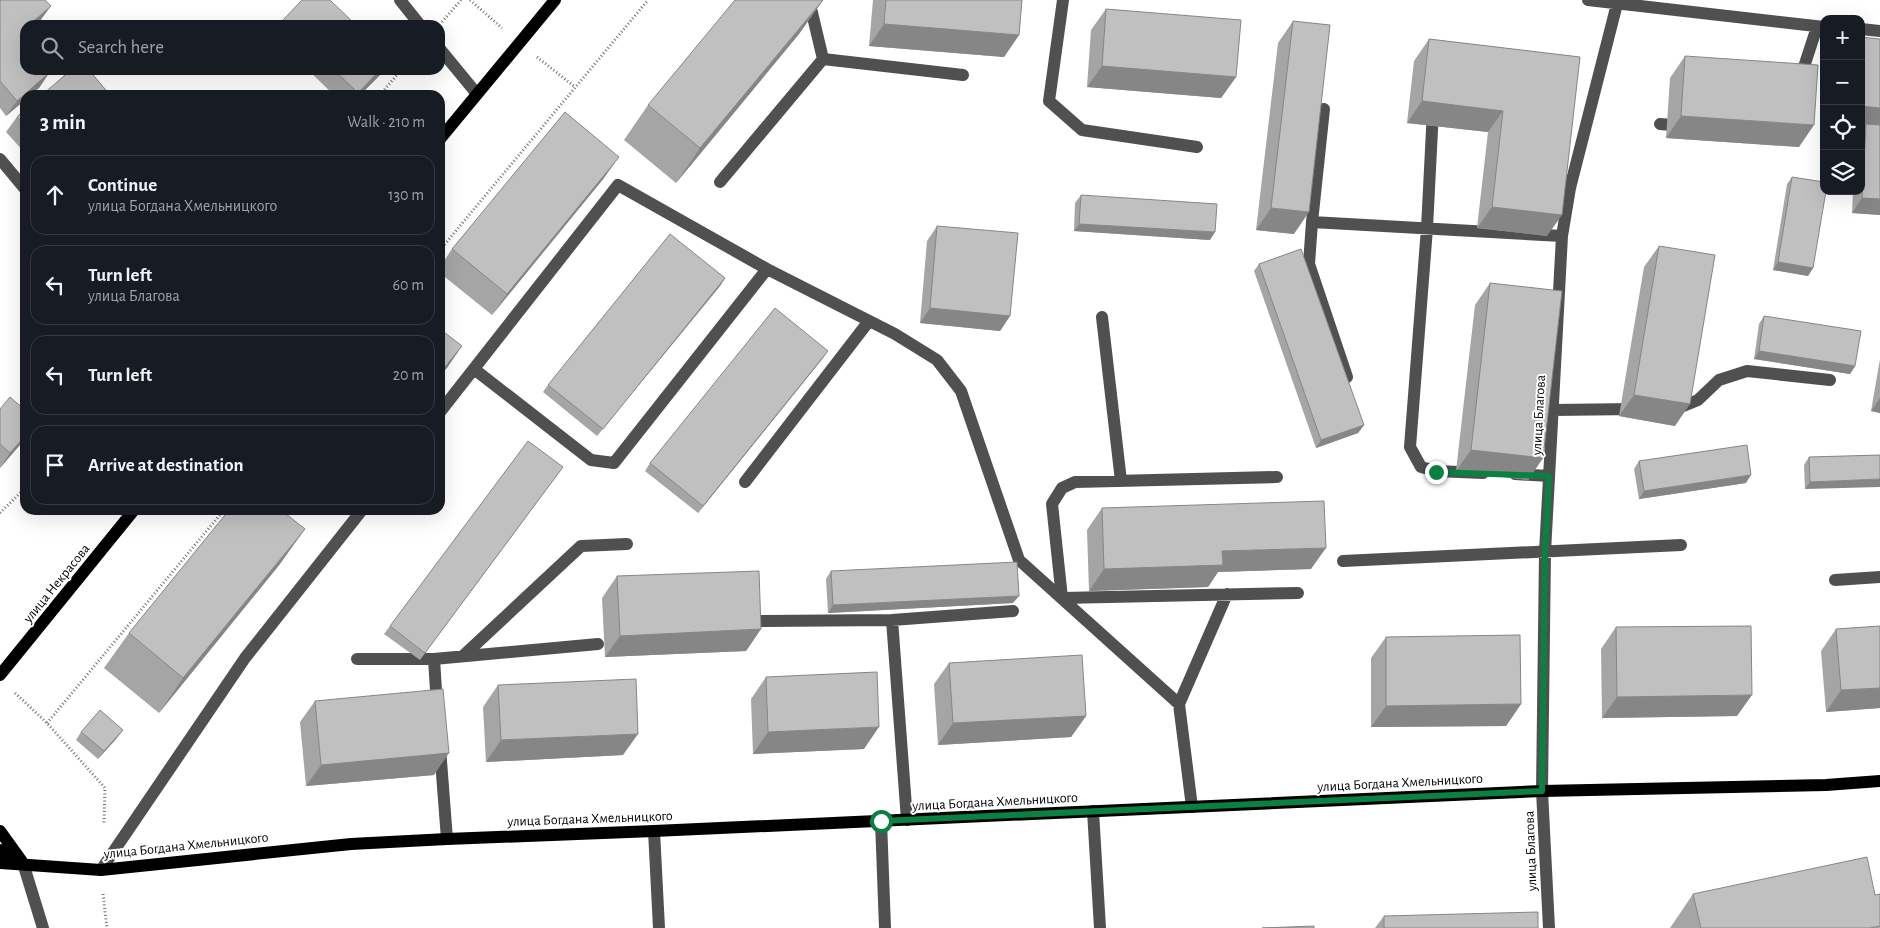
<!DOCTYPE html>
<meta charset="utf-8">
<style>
body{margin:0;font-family:"Alegreya Sans",sans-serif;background:#20242c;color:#f1f3f6}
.controls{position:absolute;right:15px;top:15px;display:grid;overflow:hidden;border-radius:10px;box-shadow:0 5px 20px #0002}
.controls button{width:45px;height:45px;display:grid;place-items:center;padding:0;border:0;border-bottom:1px solid #363941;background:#171b24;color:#f1f3f6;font:25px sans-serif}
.stop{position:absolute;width:15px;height:15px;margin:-11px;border:4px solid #0b8043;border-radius:50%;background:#fff}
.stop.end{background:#0b8043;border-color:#fff;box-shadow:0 1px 5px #0008}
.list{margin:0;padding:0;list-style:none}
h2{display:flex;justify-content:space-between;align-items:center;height:65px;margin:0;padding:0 20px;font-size:21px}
h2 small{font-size:16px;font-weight:400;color:#9ea1a6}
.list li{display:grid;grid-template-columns:32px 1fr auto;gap:15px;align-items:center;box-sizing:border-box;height:80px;margin:0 10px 10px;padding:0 10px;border:1px solid #363941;border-radius:15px}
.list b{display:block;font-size:19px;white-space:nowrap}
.list p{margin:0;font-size:16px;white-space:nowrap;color:#9ea1a6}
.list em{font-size:16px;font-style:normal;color:#9ea1a6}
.icon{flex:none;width:28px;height:28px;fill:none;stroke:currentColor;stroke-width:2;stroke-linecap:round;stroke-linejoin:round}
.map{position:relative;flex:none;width:1880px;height:928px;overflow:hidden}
.search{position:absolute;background:#171b24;box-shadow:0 5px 20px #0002;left:20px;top:20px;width:425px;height:55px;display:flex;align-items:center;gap:12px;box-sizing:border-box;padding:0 18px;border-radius:15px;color:#9ea1a6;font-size:19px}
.panel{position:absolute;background:#171b24;box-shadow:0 5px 20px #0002;left:20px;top:90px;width:425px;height:425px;border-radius:15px}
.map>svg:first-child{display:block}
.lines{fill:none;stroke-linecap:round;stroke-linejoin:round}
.path{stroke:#727272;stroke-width:3;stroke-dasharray:1 2.5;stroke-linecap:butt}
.minor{stroke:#505050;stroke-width:12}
.major{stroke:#000;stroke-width:12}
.wall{fill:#a5a5a5}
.shaded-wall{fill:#868686}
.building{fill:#c0c0c0;stroke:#868686}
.route{stroke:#0b8043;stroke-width:6}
.labels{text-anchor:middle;stroke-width:4;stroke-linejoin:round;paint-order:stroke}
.street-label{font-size:14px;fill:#000;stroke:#fff}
</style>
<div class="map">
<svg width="1880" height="928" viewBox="0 0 1880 928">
<rect width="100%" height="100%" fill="#fff"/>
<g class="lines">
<path class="path" d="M470,0l32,28
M442,22l19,-22
M537,57l38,30
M380,95l21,-25
M440,250l208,-250
M0,513l25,-25
M15,693l32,30 58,65 -1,35
M47,723l177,-213
M103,894l4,34"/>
<path class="minor" d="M400,0l20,25
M1063,0l-14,101 33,29 115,17
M1588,0l236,27
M1861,29l19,2
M440,49l37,45
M823,59l140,16
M1800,79l17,-52
M1433,110l-6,118 -17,219 11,20 15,4 47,2
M1660,124l23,2
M0,159l25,30
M720,182l103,-123 -14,-59
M1312,222l12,-113
M1102,317l19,164
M474,369l117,91 23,3 153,-194
M1347,377l-38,-113 3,-42 250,14
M1676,409l22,-9 21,-20 28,-9 83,9
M1553,410l83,-1
M440,412l178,-227 149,84 128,65 42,26 24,31 58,169 160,144 13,103
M1515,474l34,2
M1277,477l-202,5 -13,6 -10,16 10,94 236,-5
M745,482l124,-161
M1343,561l338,-16
M1835,580l45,-3
M892,620l15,200
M757,621l135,-1 121,-9
M463,656l118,-110 46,-2
M357,659h77l164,-15
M434,659l3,47
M1179,704l48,-110
M440,748l7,91
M1093,811l7,117
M881,821l4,107
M654,831l5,97
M23,863l20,65
M101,870l144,-212 117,-148
M1549,928l-7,-137 3,-239 17,-316 8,-48 48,-188"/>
<path class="major" d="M440,139l115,-139
M0,675l134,-165
M0,831l23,32
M0,850l18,11
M0,863l101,7 250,-26 96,-5 207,-8 888,-40 284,-6 54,-4"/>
</g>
<path class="wall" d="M0,0l40,21 -15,4v45l24,3 -10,15 -14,7v5l-19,16 -6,-8z
M823,0l-24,34 -123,149 -52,-43 24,-35z
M873,0h149l-3,35 -15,22 -135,-11z
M1106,9l130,68 -15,21 -134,-11 4,-57z
M283,20l73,5h-77z
M1293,21l1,213 -38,-4 22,-187z
M1429,39l151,18 -33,179 -70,-8 11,-96 -81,-9 7,-62z
M1880,39v176l-28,-2 1,-22h8v-60l2,-2z
M1685,56l114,91 -133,-9 4,-60z
M308,70h75l-2,4 -21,21h-26z
M25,109v44l-19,-21 11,-15z
M1792,177l21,91 -5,8 -35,-6 14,-86z
M604,178l-112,137 -52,-42v-6l12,-18z
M1081,195l129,45 -136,-9 1,-28z
M937,226l73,90 -10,15 -80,-8 7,-82z
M1659,246l16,180 -56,-10 25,-149z
M1259,264l105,161 -6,8 -42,15 -62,-177z
M725,278l-5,8 -123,150 -54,-44 5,-7z
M1490,283l53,175 -15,22 -72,-9 19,-166z
M1764,316l91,50 -5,8 -96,-15 5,-35z
M823,358l-125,155 -53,-42 5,-8z
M1880,359v54l-9,-2z
M0,409l25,30 -25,29z
M1880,455l-75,34 -1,-24 5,-8z
M1639,461l107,22 -107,16 -5,-30z
M563,467l-143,193 -36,-26 6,-8z
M1102,508l209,61 -93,3 -10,15 -119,4 -2,-61z
M280,564l-121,149 -55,-45 25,-35z
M831,571l182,32 -185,10 -2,-34z
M617,576l144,53 -15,22 -141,6 -3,-59z
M1880,626v82l-54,4 -5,-61 15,-22z
M1616,627l121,89 -135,2 -1,-69z
M1386,637l135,67 -15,22 -135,1v-69z
M949,663l137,53 -15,21 -133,8 -4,-61z
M766,677l98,72 -111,5 -2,-55z
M498,685l125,70 -137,7 -3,-55z
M315,701l119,74 -128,11 -6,-64z
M81,732l36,6 -19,21 -22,-19z
M1693,894l182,1 5,-1v34h-210z
M1384,916l154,12h-163z"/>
<path class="shaded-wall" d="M823,0l-24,34 -123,149 24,-35z
M51,6l-11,15 -4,4h-7z
M884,24l135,11 -15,22 -135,-11z
M1102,66l134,11 -15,21 -134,-11z
M380,70h3l-2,4 -21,21h-3z
M49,73l-10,15 -9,7h-5v5l-19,16 11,-15z
M1422,101l81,10 -15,21 -81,-9z
M1861,106l19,2v23l-14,-7 -3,5h-2z
M1681,116l133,9 -15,22 -133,-9z
M619,157l-15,21 -112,137 15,-21z
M1862,198l18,1v16l-28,-2z
M1492,207l70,8 -15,21 -70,-8z
M1271,208l38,4 -15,22 -38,-4z
M1079,224l136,8 -5,8 -136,-9z
M1778,262l35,6 -5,8 -35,-6z
M725,278l-5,8 -123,150 6,-7z
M930,308l80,8 -10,15 -80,-8z
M462,346l-15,22 -7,8v-3z
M828,351l-5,7 -125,155 5,-7z
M1759,351l96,15 -5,8 -96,-15z
M1634,395l56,9 -15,22 -56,-10z
M1880,398v15l-9,-2z
M1364,425l-6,8 -42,15 5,-8z
M25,436v3l-25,29 10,-15z
M1471,450l72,8 -15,22 -72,-9z
M1751,475l-5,8 -107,16 5,-8z
M1880,479v8l-75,2 5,-7z
M305,529l-25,35 -121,149 24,-35z
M1326,548l-15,21 -93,3 -10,15 -119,4 15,-22 118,-18z
M1019,596l-6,7 -185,10 5,-8z
M761,629l-15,22 -141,6 15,-21z
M1880,688v20l-54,4 15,-22z
M1752,695l-15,21 -135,2 15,-21z
M1521,704l-15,22 -135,1 15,-21z
M1086,716l-15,21 -133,8 15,-22z
M879,727l-15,22 -111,5 15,-22z
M123,730l-6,8 -19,21 6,-8z
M638,734l-15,21 -137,7 15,-22z
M449,753l-15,22 -128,11 15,-21z"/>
<path class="building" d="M0,0h45l6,6 -22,19h-4v45h21l3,3 -32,28 -17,-20z
M302,0h28l26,25h-68l-5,-5z
M735,0h88l-123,148 -52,-43z
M886,0h136l-3,35 -135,-11z
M1106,9l135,11 -5,57 -134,-11z
M1293,21l37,4 -21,187 -38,-4z
M1861,37l19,2v69l-19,-2z
M1429,39l151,18 -18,158 -70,-8 11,-96 -81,-10z
M1685,56l133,9 -4,60 -133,-9z
M71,70h18l21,25h-68z
M334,70h46l-22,23z
M25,109v17l-8,-9z
M565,112l54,45 -112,137 -55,-45z
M1866,124l14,1v74l-18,-1z
M1792,177l32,5v9h2l-13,77 -35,-6z
M1081,195l136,9 -2,28 -136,-8z
M937,226l81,7 -8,83 -80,-8z
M670,234l55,44 -122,151 -55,-44z
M1659,246l56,9 -25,149 -56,-9z
M1301,249l63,176 -43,15 -62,-176z
M1490,283l72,8 -19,167 -72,-8z
M775,308l53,43 -125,155 -53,-43z
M1764,316l97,15 -6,35 -96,-15z
M440,329l22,17 -22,27z
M10,397l15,13v26l-15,17 -10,-9v-35z
M528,441l35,26 -138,186 -35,-27z
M1747,445l4,30 -107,16 -5,-30z
M1880,455v24l-70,3 -1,-25z
M1324,501l2,47 -104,3 1,14 -119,4 -2,-61z
M229,510h52l24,19 -122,149 -54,-45z
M1017,562l2,34 -186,9 -2,-34z
M759,571l2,58 -141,7 -3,-60z
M1751,626l1,69 -135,2 -1,-70z
M1880,626v62l-39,2 -5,-61z
M1520,635l1,69 -135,2v-69z
M1082,655l4,61 -133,7 -4,-60z
M877,672l2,55 -111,5 -2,-55z
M636,679l2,55 -137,6 -3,-55z
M443,689l6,64 -128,12 -6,-64z
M100,710l23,20 -19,21 -23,-19z
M1867,857l8,38 5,-1v32l-10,2h-169l-8,-34z
M1538,912v16h-154v-12z
M1314,926v2h-52z"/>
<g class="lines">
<path class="route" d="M881,821l661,-30 3,-239 4,-76 -113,-4"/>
</g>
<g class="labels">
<g class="street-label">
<text transform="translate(1538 415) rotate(-87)" y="5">улица Благова</text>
<text transform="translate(56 583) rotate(-51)" y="5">улица Некрасова</text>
<text transform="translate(1400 782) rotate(-3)" y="5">улица Богдана Хмельницкого</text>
<text transform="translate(995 801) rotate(-3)" y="5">улица Богдана Хмельницкого</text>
<text transform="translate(590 818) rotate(-2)" y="5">улица Богдана Хмельницкого</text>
<text transform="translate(186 845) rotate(-6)" y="5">улица Богдана Хмельницкого</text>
<text transform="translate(1530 851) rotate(-92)" y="5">улица Благова</text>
</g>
</g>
</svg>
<div class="controls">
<button>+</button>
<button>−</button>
<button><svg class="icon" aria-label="locate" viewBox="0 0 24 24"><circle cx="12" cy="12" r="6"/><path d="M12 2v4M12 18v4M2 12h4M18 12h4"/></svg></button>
<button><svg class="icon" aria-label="layers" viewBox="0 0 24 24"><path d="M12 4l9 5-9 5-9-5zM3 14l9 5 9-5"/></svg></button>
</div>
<div class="stop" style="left:881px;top:821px"></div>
<div class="stop end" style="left:1436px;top:472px"></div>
<div class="search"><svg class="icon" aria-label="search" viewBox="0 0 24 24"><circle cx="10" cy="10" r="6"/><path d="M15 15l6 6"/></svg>Search here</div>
<section class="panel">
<h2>3 min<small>Walk · 210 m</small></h2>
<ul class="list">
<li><svg class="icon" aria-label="ahead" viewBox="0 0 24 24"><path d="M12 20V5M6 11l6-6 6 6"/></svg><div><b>Continue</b><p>улица Богдана Хмельницкого</p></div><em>130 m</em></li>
<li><svg class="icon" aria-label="left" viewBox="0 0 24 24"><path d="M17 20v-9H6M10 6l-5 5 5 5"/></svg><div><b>Turn left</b><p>улица Благова</p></div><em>60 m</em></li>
<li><svg class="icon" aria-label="left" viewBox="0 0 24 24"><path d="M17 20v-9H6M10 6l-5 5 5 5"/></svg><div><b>Turn left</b></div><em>20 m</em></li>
<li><svg class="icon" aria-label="arrive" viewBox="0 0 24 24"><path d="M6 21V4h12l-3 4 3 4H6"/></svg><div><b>Arrive at destination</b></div></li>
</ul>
</section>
</div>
